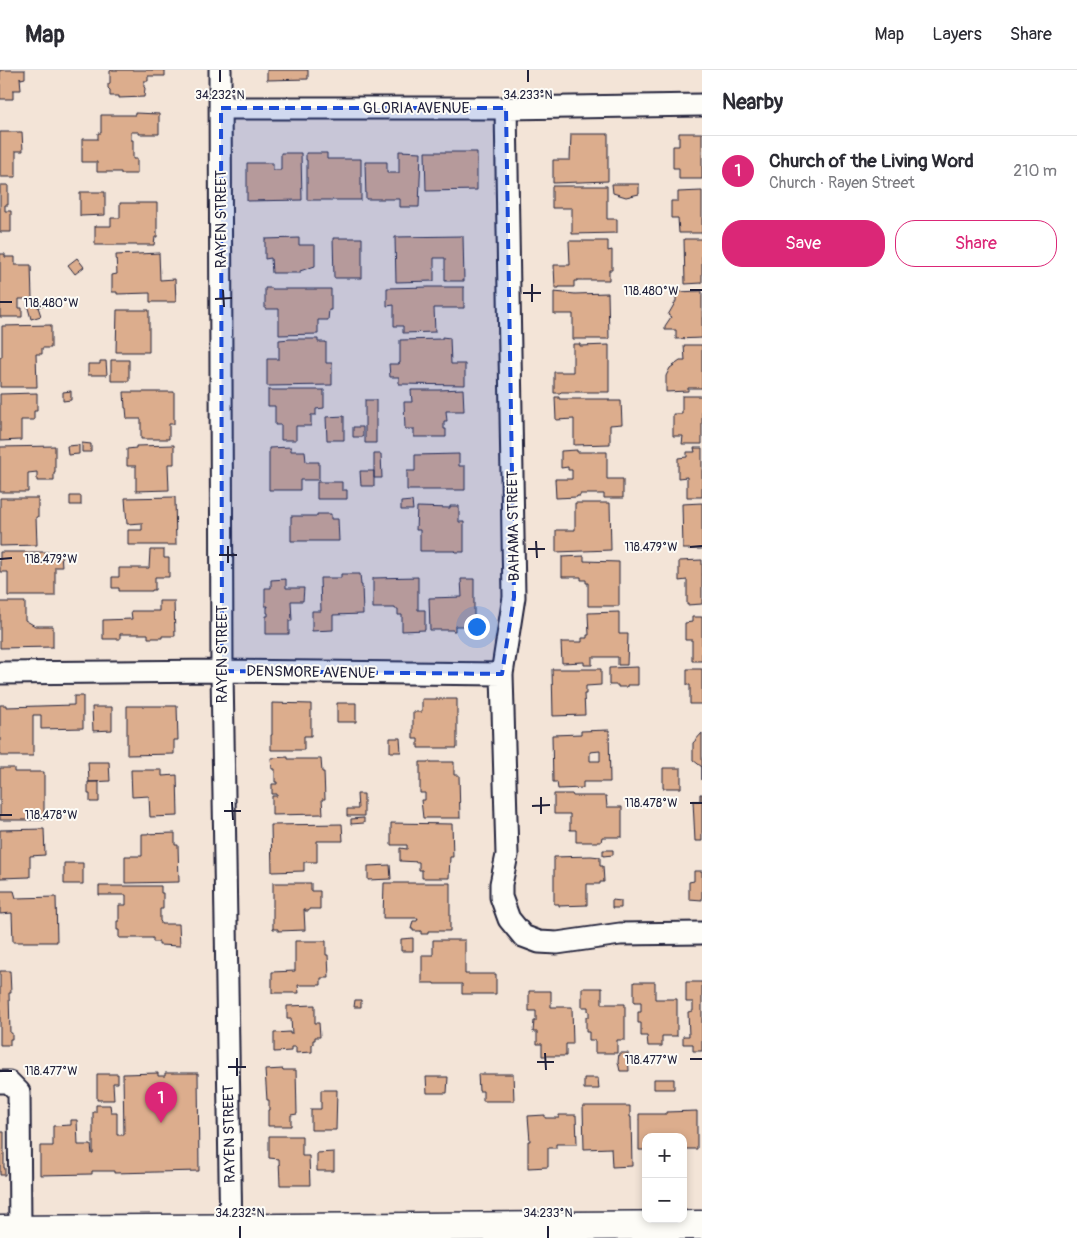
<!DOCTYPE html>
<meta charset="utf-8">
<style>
body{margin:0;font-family:Pangolin,sans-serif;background:#f2f2f3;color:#2b2b33}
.controls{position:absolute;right:15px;bottom:15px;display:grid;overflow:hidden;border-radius:10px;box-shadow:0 2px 8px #0003}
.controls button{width:45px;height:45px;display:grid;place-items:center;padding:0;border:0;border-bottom:1px solid #e1e1e2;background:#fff;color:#2b2b33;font:25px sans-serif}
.you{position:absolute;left:476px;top:556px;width:18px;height:18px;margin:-12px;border:4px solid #fff;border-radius:50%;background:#1a73e8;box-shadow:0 0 0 8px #1a73e833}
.badge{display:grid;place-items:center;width:32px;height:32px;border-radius:50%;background:#db2777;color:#fff;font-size:16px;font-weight:700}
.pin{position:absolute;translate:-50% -41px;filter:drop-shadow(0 1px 2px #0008)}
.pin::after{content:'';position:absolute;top:26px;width:18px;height:15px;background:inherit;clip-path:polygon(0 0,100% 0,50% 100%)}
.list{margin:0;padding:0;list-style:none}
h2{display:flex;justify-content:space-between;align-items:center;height:65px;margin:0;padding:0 20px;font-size:21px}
h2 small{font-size:16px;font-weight:400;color:#7c7c81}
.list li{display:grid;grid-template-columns:32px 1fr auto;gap:15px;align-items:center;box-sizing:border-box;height:70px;padding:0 20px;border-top:1px solid #e1e1e2}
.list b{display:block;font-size:19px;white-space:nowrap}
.list p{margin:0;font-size:16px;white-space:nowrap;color:#7c7c81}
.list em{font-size:16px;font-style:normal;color:#7c7c81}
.actions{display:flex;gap:10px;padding:15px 20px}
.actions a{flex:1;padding:11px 0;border:1px solid #db2777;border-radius:20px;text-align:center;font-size:18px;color:#db2777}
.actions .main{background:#db2777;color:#fff}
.map{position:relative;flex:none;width:702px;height:1168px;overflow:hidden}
header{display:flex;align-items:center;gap:30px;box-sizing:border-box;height:70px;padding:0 25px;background:#fff;border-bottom:1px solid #e1e1e2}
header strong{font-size:24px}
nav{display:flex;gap:28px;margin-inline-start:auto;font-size:18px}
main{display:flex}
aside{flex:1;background:#fff}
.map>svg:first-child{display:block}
.building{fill:#dcad8d;stroke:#22223b;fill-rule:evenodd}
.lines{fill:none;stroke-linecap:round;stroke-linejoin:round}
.minor-casing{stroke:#22223b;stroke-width:25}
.major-casing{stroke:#22223b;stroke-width:31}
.minor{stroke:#fdfcf7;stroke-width:21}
.major{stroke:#fdfcf7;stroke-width:28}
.marked{fill:#1d4ed8;fill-opacity:0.2;stroke:#1d4ed8;stroke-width:4;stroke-dasharray:10 6;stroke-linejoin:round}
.ticks{fill:none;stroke:#22223b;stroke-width:2}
.labels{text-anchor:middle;stroke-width:4;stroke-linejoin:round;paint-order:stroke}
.street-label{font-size:15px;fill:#22223b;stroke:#fdfcf7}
.ticks-label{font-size:12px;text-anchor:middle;fill:#22223b;stroke:#fdfcf7;stroke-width:4;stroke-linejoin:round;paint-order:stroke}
</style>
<header>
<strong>Map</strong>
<nav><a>Map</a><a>Layers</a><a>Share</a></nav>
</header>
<main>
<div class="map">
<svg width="702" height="1168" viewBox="0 0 702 1168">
<rect width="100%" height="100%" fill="#f3e4d7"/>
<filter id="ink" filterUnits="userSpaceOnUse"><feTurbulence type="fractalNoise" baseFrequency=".02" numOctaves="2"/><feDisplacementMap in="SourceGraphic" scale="10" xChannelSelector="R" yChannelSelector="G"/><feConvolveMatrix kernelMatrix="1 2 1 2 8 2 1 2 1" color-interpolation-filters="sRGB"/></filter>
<g filter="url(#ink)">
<path class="building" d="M0,0h25v8l-4,1 -1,-2 1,13h-8v9h-13z
M112,0h53v6h-17v5h-4v6l1,1 -1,9 -25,1v-2h-9v-6l-2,-2v-4l2,-1v-12z
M267,0h41v9l-41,1z
M135,43l24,1v20h-20v-2h-8v8h2v19h4v15h-16v-2h-24v-10h-15v-23h16v-6h3v-18h34z
M0,62h22l1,19h-7v26h-16z
M679,63h23v46h-23v-11h-6v-22h6z
M571,64h37v47l-55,2v-23h17z
M399,81l22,1 -2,55h-19v-8h-34l-1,-37h22v11h12z
M425,82h52v38l-51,1z
M281,83h20l1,47 -55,1v-38h26v7h8z
M306,83h21v6h34v41h-54v-40h-1z
M612,114h27v10l-13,3 -13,-4z
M0,115h8v20h-3v6h6v21h-11z
M552,116h55v33h10v14l-45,1v-26h-20z
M702,121v42h-23l-1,-15h-7v-17h7v-9z
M80,122h25v23l-25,1z
M120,133h37v34h-2l-1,8h-59v-19h16v-8h9z
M463,166l1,45h-19v-23h-11v23l-38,1 -1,-45z
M299,168v7h16v21l-15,5v2h-28l-1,-15 -6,1v-20z
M333,168h29v40h-28z
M684,169h18v44l-17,1z
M569,171h39v10l4,-1v20h-3v10h-32v1h-3v6h-15v1h-4l-1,-23h16z
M159,183l1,27 15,-1 1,23h-26v-9l-33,1v-2h-5v-17l5,-1 -1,-19z
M0,184h5v3h10v8h16l1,34h-13v9h3v9h-22z
M77,188l7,9 -9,7 -7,-9z
M429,217h35v21h-30l1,24 -32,1v-7h-9v-21l-7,1v-18z
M265,218h7v1h59v21h-2l-1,10h-10v14l-39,1v-26h-14z
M702,221v47l-26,1v-9h-11v-4l6,-9 -3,-2 8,-14v-9z
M554,222l21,2 33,-1 1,46h-36v-25h-19z
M41,231l2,4 -5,2 3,9 -10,3 -4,-15z
M117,240h32v42h-33z
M51,255v23h-9v6h-6l1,33h-37v-30h2v-31z
M442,267l8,1 1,26h14v21l-66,-1v-7h-9l-1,-13h10v-1h1v-23l42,-1z
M290,269h28v3h8v21h6v22l-65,1v-27h12v-19z
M573,274h7v2l29,-1v47h-48l-1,1h-6v-21h19z
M684,275h18v43h-14v3l-22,1v-16l4,-8 10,-7h5z
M111,290h18v21h-18z
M100,291h6l1,14h-19v-11h12z
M463,319l1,22h-18l1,10h-3v8h2v8h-32v-8h-9l-1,-27h8l-1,-12h28z
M268,320h56v18l-8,1v6h-5v11h-15v14h-15v-15h-6v-19h-7z
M71,321v9l-8,1v-9z
M124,322h50v32h-5v15h-28v-20h-14l-1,-11h-1z
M37,323v18h-3v9h-13v20l-21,1v-47z
M682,326h20v48h-20l1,-8h-10v-22h9z
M555,327h4v2h50v2h12l1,23 -12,1v19l-36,1v-26l-18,1z
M365,330h11v43h-11z
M344,346v24h-17l-1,-23z
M353,357h10v10h-10z
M82,373l9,1v8h-9z
M79,375v9l-11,1 -1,-9z
M174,375v19h-6l1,26 -33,1v-25h-9v-17l9,-1v-2z
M55,376v27h-1v8h-17v-9l-9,1v19h-28v-45z
M291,377v4h14l1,11h13v18h-19v10h-31v-42z
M694,378h8v49h-15v-20l-9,1v-20l9,-1v-5h8z
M577,380v2h30v27h16v19h-19v-4h-24v2h-3v1l-21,1 -1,-19h17v-9h-4v-3l-7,1v-17z
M374,384h7l1,24h-8z
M459,384v12h6v24h-58v-19h8v-16z
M360,401h14v15h-13z
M317,412h25v8h5v9h-30z
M70,426h11v9h-11z
M175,427l1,48h-48v-15h14v-7l-15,1 -2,-26z
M0,428h38v19h-2l1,28 -37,1z
M412,431l1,9h-12v-8z
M575,433h35l1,47 -55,2v-22h19z
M702,433v46h-19l-1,-45z
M450,436h9v16h5v30h-9l1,-1h-36v-21h-4l1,-23 33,1z
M317,444h14v5h7l1,22h-48v-25h26z
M150,480h14v8h5v19h-14v13h-3v1h-33v-3h-7v-11h7v-9h30z
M0,482h61l1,15h-7v29h-47v-24h-8z
M584,486v5l35,1v44h-31v-23h-2v-3h-5v-3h-19v-20z
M702,490v44l-15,1v-25l-8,1v-20z
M341,504h19l1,11h1l1,29 -30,1v15l-21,1v-20h9l-1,-33h21z
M418,507v33h7v20l-23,1v-16h-4v-6h-3v-1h-22v-30z
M286,509v9h18l-1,13h-12l1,20h-3v13h-23v-18h2v-3h-1v-6h1v-1h-3v-18h6v-8z
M461,509h13v47h-19v5h-2v-1h-23l-1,-32 33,-1z
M159,531h15l1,35h-13v2h-14v-4h-28v5h-17v-19l29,-1 -1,-8h28z
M0,532h25v18l10,6h18v21l-53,1z
M619,542v22h9l-1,31h-9v-8h-26v8h-8v-3l-22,1 -1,-21h21v-4h5v-3h2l-1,-22z
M692,547h10v44h-10v-21h-7v-17l7,-1z
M638,597v18h-11v2h-9v-2h-9v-17z
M552,599h49v16l-15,1v8h-2l1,21 -32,1z
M687,599h15v35h-12v-19h-3z
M74,626h9v32l-42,1v-14h-8v41h-33v-51h6v2l68,-2z
M422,629h35v49h-39v-9h-5v-27h9z
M272,633l39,1v32h-7v14h-33v-15h1z
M337,633h19v19h-19z
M127,636h50l1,34h-4v14l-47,1z
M92,637h20v23l-19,1z
M609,660l1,52h-27v6l-25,1 -1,-7h-4l-1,-47 29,-1v-3zM600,681v10h-10v-9z
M702,663v47v-13l-9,-7v-17z
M390,668h10l1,14h-11z
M288,687v2h33l1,13h2l1,27h-3l1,15 -51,1v-19h5v-2h-5v-10h5v-2h-2v-13h-3l-1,-11z
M88,692h21l1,19 -21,1z
M420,692h34v13h5l1,43h-37l-2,-18h4v-7h-5z
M0,698h14v4h30v48h-44z
M663,698h18v20h-18z
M131,700h31v6l15,-1 1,41 -28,1 -1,-21 -17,1z
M88,712h11v20h-9v-8h-2z
M357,724h7v22h-17v-7h11z
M554,724h18l1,2h33l1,11h15v30h-20l-1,5h-25v-12h-6v-16h-16z
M700,724h2v47h-7l-2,-40h7z
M364,748v5l-13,1v-5z
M391,753l61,1 1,33h-3l-1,21h-27v-8h-3v-8l-19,-1v-13l7,1v-4h-16z
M342,754l1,17h-26v21h-13v9l-32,1 -1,-47z
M44,759l1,26 -15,1v21l-30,1v-48z
M175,763v12h3l1,37 -54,1v-27h17v-22z
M603,780h10v5l-10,1z
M591,786l9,1v9h3l1,16h-4v2h-13v21l-28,1v-2h-5v-47z
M64,793h19v21h-19z
M390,795l1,14 -23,1v-14z
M694,801h8v29l-13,-1v-17l5,-1z
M273,813h38v8h9v18h-11v2h-4v-2h-1l1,21 -27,1v-2h-5z
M384,813h66v48h-22v3h-7v-3h-8v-2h-2l2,-8h4l1,-3h-35z
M99,816h62v7h2v16h-3v12l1,1v2h18l1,22 -21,-1v-3h-6v-4h-34v-8h-2v-9h2v-16h7v-10h-27z
M0,821h14l2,7 40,-1 1,45h-44l-1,-29 -12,1z
M612,830l9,1v7h-9z
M413,868v13h-12v-12z
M433,870h32v34h31v20h-34v-10h-28v-1h-12v-28h11z
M295,871h31v14h2l1,23h-8v7h-23l1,8h-27v-21l23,-1z
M0,901h10l1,22h-2l1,40h2v6h-2v6h-10z
M634,912h21v17h22v37h-15v10h-14l-1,-10h-6v-13h-3v-11h3v-10h-7z
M686,912h16v69h-9v-7h-10v-8h6l-1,-24 5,-1v-9h-7z
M582,918h20v16h23v36h-8v13h-22v-13h-6v-8h-3v-15h3v-6h-1v-4h-6z
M529,921h22v16h21l1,37h-7v12h-24v-12h-5v-12h-4l1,-11h2v-10h-7z
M355,930h6v7h-7z
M315,935v18h4l1,14h-5v3h-2v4h-1v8l-16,1v-6h-5v4l-17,1v-19l16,-1v2h2l-1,-15h-4v-13z
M619,983h9l1,18h-9l-2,-9z
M283,999v1h13l1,44 -6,1v11h-23v-16h1v-10h-2l-2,-30z
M158,1003v3h7v-3h33l1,98 -85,2v-2h-22v3l-52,1v-29h13v-20l18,-1v-5h6l1,25h13l1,9h1v-42h3v-7h14l1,7h6v23h7l-1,-61z
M97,1004h21v9h-5l1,17h-17z
M478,1004h35l1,27h-31v-10h-4z
M426,1007h22l-1,16h-20z
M584,1008h14l1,11h-15z
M654,1009h20v10h-20z
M321,1020h16l-1,40h-25v-21h10z
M583,1036h47v11h1l1,49 -20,1 -1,-19 -27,1z
M697,1041v38h-14v-12h-37v13h-7v-36h27v-2z
M545,1045v3h14v-3h17l1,29h-21v4h-8v19l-20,1v-27h2l-2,-25z
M0,1062h4v36h1v7h-5z
M269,1066h33v20h7l1,29h-30l-1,-26 -10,-1z
M334,1082v19h-17v-18z"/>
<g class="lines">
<g class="minor-casing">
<path id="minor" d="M220,0l2,601 9,567
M221,38h285l196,-3
M506,38l8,489 -12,77 5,181 -6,29v13l8,22 14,17 16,6 18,1 63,-9 82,-1
M0,603l222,-2 280,3
M0,1012h9l10,10 1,138"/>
</g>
<g class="major-casing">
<path id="major" d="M0,1160l702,-5"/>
</g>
<use href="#minor" class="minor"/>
<use href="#major" class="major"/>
</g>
</g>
<path class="marked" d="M221,38h285l8,489 -12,77 -280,-3z"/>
<path class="ticks" d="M220,0v12M528,0v12M532,214v18M223,220l1,17M690,220h12M523,223h18M215,229l17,-1M0,232h12M536,471l1,17M228,476v17M690,477l12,-1M528,479h17M219,485h18M0,489l12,-1M541,727v17M232,732l1,18M690,733h12M532,736l18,-1M224,741h17M0,745h12M545,983l1,17M237,988v18M690,989h12M537,992h17M228,997h18M0,1001h12M240,1156v12M548,1156v12"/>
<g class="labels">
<g class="street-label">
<text x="416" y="43">GLORIA AVENUE</text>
<text transform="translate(221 149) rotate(-90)" y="5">RAYEN STREET</text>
<text transform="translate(513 456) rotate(-91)" y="5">BAHAMA STREET</text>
<text transform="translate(222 584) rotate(-90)" y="5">RAYEN STREET</text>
<text transform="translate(311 602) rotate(1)" y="5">DENSMORE AVENUE</text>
<text transform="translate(229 1064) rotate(-91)" y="5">RAYEN STREET</text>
</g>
</g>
<g class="ticks-label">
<text x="220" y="29">34.232°N</text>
<text x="528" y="29">34.233°N</text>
<text x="651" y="225">118.480°W</text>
<text x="51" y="237">118.480°W</text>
<text x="651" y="481">118.479°W</text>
<text x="51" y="493">118.479°W</text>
<text x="651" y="737">118.478°W</text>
<text x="51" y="749">118.478°W</text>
<text x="651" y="994">118.477°W</text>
<text x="51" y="1005">118.477°W</text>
<text x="240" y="1147">34.232°N</text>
<text x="548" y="1147">34.233°N</text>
</g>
</svg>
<div class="controls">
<button>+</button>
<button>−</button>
</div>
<div class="you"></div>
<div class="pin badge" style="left:161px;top:1053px">1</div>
</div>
<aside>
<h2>Nearby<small></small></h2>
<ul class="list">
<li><span class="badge">1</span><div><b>Church of the Living Word</b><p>Church · Rayen Street</p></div><em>210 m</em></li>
</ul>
<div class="actions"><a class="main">Save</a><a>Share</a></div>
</aside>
</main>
